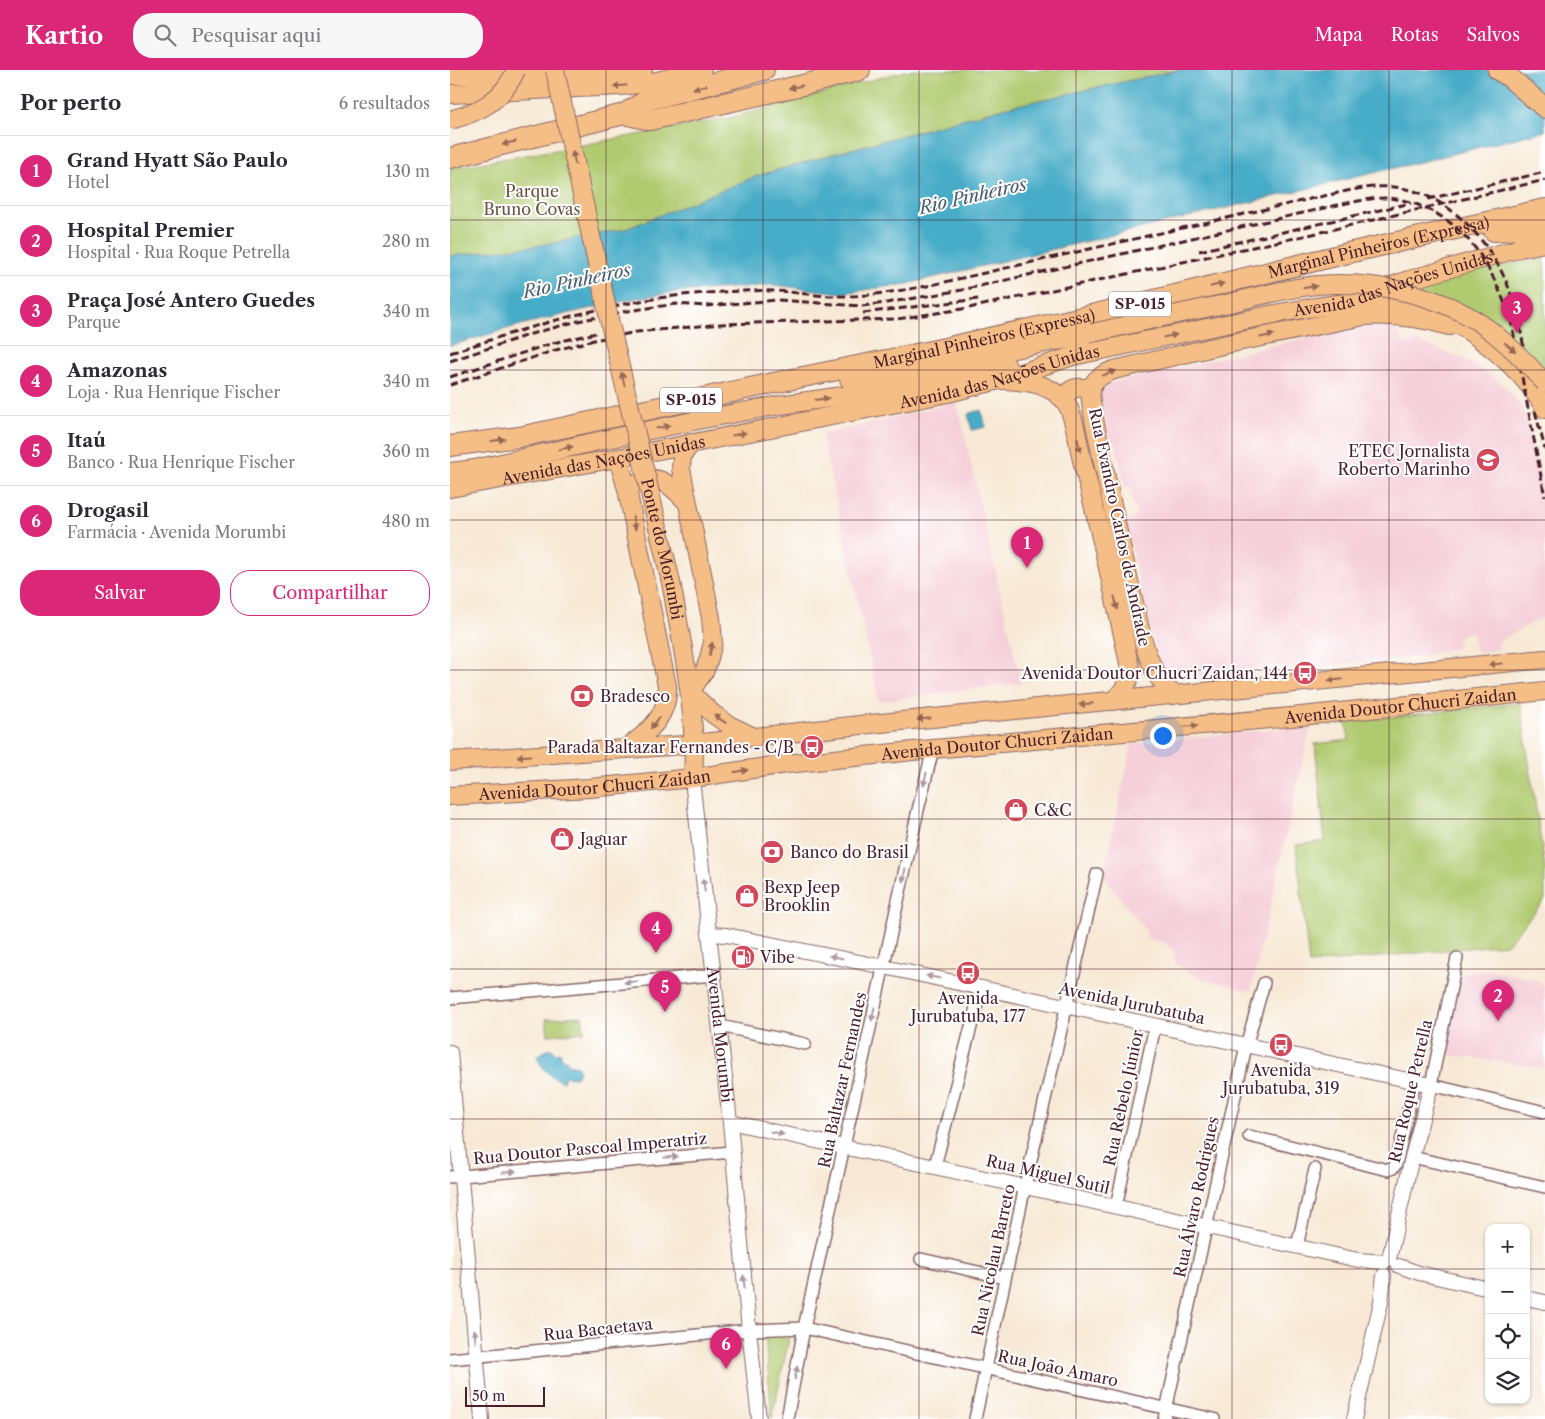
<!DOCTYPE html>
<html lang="pt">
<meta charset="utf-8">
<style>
body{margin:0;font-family:"Libre Caslon Text",serif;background:#f7f7f7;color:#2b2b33}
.controls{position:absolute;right:15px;bottom:15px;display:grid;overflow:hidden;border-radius:10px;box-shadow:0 1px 4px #0004}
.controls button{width:45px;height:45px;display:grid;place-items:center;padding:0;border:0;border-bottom:1px solid #e1e1e2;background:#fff;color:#2b2b33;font:25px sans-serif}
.scale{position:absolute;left:15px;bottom:12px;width:80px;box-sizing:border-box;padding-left:5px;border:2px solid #4a1f2b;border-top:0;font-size:14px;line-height:18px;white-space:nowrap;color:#4a1f2b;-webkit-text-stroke:4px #fff;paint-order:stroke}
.you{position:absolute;left:712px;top:665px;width:18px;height:18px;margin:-12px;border:4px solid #fff;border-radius:50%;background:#1a73e8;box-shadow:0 0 0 8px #1a73e833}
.badge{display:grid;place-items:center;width:32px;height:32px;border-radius:50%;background:#db2777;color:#fff;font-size:16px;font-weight:700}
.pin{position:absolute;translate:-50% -41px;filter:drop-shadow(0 1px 2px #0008)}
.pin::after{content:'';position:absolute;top:26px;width:18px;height:15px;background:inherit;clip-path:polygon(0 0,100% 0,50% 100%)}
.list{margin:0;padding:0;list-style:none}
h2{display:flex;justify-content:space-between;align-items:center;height:65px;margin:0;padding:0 20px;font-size:21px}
h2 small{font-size:16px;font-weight:400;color:#7c7c81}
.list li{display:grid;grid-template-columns:32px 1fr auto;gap:15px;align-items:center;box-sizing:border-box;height:70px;padding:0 20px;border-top:1px solid #e1e1e2}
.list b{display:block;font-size:19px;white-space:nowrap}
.list p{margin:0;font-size:16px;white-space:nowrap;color:#7c7c81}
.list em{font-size:16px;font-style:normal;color:#7c7c81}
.actions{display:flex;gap:10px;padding:15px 20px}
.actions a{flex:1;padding:11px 0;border:1px solid #db2777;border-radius:20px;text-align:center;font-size:18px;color:#db2777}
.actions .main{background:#db2777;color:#fff}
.icon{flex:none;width:28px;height:28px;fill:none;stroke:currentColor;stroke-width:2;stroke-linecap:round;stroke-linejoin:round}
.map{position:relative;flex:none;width:1095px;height:1349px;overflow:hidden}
header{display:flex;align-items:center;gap:30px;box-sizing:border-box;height:70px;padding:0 25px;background:#db2777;color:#fff}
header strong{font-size:24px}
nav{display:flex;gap:28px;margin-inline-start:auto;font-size:18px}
.search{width:350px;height:45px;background:#f7f7f7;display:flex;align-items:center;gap:12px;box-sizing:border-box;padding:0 18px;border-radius:20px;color:#7c7c81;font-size:19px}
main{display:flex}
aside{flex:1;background:#fff}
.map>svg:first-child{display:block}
.built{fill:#f5cfd9}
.green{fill:#b0ca70;stroke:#7d744e}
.water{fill:#47acc7;stroke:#486679}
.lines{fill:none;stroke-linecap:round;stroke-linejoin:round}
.minor-casing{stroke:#876666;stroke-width:14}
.tertiary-casing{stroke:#876666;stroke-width:16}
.primary-casing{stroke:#876666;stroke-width:20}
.trunk-casing{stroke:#876666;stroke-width:20}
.motorway-casing{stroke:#876666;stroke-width:22}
.minor{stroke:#fff;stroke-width:11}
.tertiary{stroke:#fff;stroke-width:14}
.primary{stroke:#f6be87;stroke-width:18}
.trunk{stroke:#f6be87;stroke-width:18}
.motorway{stroke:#f6be87;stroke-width:20}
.rail{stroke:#4a1f2b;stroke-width:3;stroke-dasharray:8 4;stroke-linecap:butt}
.primary-bridge-casing{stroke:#876666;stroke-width:20;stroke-linecap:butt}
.trunk-bridge-casing{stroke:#876666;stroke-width:20;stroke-linecap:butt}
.primary-bridge{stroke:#f6be87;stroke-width:18}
.trunk-bridge{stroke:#f6be87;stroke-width:18}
.oneway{fill:#976754}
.oneway2{fill:#ae9aa0}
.grid{fill:none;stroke:#4a1f2b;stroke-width:1;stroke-opacity:0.55}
.labels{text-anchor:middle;stroke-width:4;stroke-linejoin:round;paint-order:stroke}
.shield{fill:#fff;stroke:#80626b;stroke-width:1}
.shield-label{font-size:15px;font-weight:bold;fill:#4a1f2b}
.park-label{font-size:16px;fill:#695240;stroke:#fff}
.street-label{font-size:16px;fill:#4a1f2b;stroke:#fff}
.poi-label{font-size:16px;fill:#4a1f2b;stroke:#fff;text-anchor:start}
.water-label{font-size:18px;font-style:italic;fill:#495e71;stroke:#fff}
</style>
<header>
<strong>Kartio</strong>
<div class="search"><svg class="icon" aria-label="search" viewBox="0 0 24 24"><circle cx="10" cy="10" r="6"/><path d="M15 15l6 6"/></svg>Pesquisar aqui</div>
<nav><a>Mapa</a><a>Rotas</a><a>Salvos</a></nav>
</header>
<main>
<aside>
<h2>Por perto<small>6 resultados</small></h2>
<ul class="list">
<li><span class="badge">1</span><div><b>Grand Hyatt São Paulo</b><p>Hotel</p></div><em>130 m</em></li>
<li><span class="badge">2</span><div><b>Hospital Premier</b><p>Hospital · Rua Roque Petrella</p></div><em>280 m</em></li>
<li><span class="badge">3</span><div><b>Praça José Antero Guedes</b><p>Parque</p></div><em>340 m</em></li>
<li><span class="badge">4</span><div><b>Amazonas</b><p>Loja · Rua Henrique Fischer</p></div><em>340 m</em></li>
<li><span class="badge">5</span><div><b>Itaú</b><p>Banco · Rua Henrique Fischer</p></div><em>360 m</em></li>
<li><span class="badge">6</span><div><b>Drogasil</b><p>Farmácia · Avenida Morumbi</p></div><em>480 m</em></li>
</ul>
<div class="actions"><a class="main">Salvar</a><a>Compartilhar</a></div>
</aside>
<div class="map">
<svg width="1095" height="1349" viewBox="0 0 1095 1349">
<rect width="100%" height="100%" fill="#fff"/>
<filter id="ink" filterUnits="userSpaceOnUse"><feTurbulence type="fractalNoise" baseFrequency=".02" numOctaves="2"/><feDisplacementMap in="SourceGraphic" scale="10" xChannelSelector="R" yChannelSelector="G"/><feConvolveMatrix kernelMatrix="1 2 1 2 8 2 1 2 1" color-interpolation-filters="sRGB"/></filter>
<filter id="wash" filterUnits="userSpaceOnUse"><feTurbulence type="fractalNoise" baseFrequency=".0096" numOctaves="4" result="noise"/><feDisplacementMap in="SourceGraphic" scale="20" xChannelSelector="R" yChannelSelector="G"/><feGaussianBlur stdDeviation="1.12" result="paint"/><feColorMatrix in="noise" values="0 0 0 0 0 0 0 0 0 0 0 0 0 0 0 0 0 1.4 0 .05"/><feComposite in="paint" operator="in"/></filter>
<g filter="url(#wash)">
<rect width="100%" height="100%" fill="#f7e9d5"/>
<path class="built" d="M943,251l3,12 3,-2 4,13 16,-2 42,16 16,8 24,17 11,11 11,15 22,85v122l-48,26 2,7 -22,4 -6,-22 -14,5 1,10 -6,3 -37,8 -118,11 -25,-3 -64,11 -33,1 -11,-7 -7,-13 -32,-137 10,-2 1,-4 -6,-27 -5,1 -10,-47 -6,1 -10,-46 2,-6 6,-6 7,-2 246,-56z
M507,332l64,281 -142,18 -57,-266z
M861,655l-60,266 -46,-11 -30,-16v-12l-11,-10 -18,-4 1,-6 -44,-57 29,-131z
M1042,900l47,11 6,7v80l-101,-14 17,-81z"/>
<path class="green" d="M459,0h270l-171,37 -171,46 -80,23 -131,53 -90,17 -86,10v-88l100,-17 183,-34z
M1095,189v133l-16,-22 -119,-81 3,-8 76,-14z
M1070,633l25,165v32l-38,44 -198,20 -13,-119 29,-4 -10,-97 34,-4 -3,-18z
M132,946l2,16 -36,3 -2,-16z
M315,1264l24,5 -17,79z"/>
<path class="water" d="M729,0h366v61l-121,30 -517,123 -65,9 -70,-8 -96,7 -43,7 -54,12 -59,14 -70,21v-90l86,-10 90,-17 131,-53 80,-23 171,-46z
M531,340l5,17 -14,3 -4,-16z
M100,978l6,5 4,-1 2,6 5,2 1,4 10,2 1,5 -2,5 -3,1 -9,-1 -2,6c-13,-5 -22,-13 -26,-26z"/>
</g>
<g filter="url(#ink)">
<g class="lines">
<g class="minor-casing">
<path id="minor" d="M1007,888l-26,127 114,27
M0,928l264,-23
M270,956l85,18
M799,1066l139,34 5,-2 3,-4 19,-83
M962,1087l133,30
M485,1096l46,-178
M0,1107l282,-25
M666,1137l39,-181
M847,1176l18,-77
M471,1189l84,19
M0,1289l299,-29 55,-2 410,91
M337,1349l17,-91 114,-518 15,-61
M525,1349l50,-233 72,-312
M714,1349l82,-373 18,-63"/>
</g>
<g class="tertiary-casing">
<g id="tertiary">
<path id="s1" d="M243,708v10l37,334 19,208 10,89"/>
<path d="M260,864l16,1 158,32 547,118 -19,72 -23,102"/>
<path d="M0,982l32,367"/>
<path d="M280,1052l628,138 26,2"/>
<path d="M949,1196l20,7 70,16"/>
<path d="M1076,1228l19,4"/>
<path d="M904,1349l27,-117 3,-27"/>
</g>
</g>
<g class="primary-casing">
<g id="primary">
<path d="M553,310c21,1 43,2 60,19 11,11 15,45 19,61 18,69 33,138 48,208 1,14 -7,23 -17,33"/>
<path d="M613,329c7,-12 15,-13 28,-10"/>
<path d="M233,579c7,42 13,85 10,129"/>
<path d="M240,622l23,22 16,11 25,12"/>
<path d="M723,625c-7,-8 -15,-17 -20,-27 -11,-23 -15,-49 -21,-74 -11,-47 -21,-94 -31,-141 -2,-13 -13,-54 -10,-64 3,-11 14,-16 23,-19l113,-26 137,-28c30,-2 56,1 85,10"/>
<path d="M0,691l234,-16 176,-20 685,-66"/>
<path id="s2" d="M0,726l140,-8 103,-10 93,-14 147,-15 358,-32 254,-26"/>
</g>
</g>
<g class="trunk-casing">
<g id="trunk">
<path d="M0,5l129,1 54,-4 10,-2"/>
<path d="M0,24l170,-8 29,-3 53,-13"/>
<path d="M908,233c17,0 36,0 53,3 49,9 111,61 134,103"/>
<path d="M168,388l9,31 40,197c2,30 -19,47 -42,63"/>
<path d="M0,402l25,-3 123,-28 105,-22 77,-14 119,-17 108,-22"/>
<path d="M183,415c25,-15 37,0 54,17"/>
<path id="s3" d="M0,418l168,-30 330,-65 51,-13 74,-24 201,-42 35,-6 36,-5 64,-23 111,-32 25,-5"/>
<path d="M240,622l15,-22 4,-12 4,-16 -2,-24 -30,-149 1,-13 9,-13"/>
</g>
</g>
<g class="motorway-casing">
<g id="motorway">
<path d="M1048,0l10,6 37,32"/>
<path d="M174,44l23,-14 117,-30"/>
<path d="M0,88l174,-44 26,6 157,-36 53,-14"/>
<path d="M1044,161l51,-4"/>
<path d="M400,309c30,-3 59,-7 88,-13 48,-11 95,-24 144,-30"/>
<path id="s4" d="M0,376l69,-9 269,-57 143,-29 165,-37 252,-61 197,-44"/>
</g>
</g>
<use href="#minor" class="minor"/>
<use href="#tertiary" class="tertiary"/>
<use href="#primary" class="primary"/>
<use href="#trunk" class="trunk"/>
<use href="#motorway" class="motorway"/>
<path class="rail" d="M978,129l117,-27
M749,181l212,-48
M413,243l116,-14
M0,283c91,-30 177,-57 273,-61 17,-1 36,-2 53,-1 20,1 40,5 60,5 31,1 61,-5 91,-10l392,-89c24,-5 49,-12 75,-10 51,5 92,49 112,94 10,24 15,49 19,74
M0,291l81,-27 47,-13 49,-10 49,-7 29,2 73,-6 83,6 25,-3 76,-13 385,-87c12,-2 25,-5 38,-5 14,0 28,4 40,10 48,21 69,65 86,112l34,177
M0,307l103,-34 43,-10
M0,315l106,-35 38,-10 43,-8 84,-8 176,-5 72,-11 344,-74 232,-54
M1085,341l10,38"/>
<g class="primary-bridge-casing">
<g id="primary-bridge">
<path id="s5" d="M105,0l56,258 60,254 12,67"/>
<path d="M0,50c30,-8 53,-20 66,-50"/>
</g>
</g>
<g class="trunk-bridge-casing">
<path id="trunk-bridge" d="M642,263c44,-10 88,-20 133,-29 30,-7 62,-16 93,-19 56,-5 124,10 169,43 22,16 40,35 58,55"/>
</g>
<use href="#primary-bridge" class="primary-bridge"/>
<use href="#trunk-bridge" class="trunk-bridge"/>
</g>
<defs><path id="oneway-solid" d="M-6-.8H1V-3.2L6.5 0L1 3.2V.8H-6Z" transform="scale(1.25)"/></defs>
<g class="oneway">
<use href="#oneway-solid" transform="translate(170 16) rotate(175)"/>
<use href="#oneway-solid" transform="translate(250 17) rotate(166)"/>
<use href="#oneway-solid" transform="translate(346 17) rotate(167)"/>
<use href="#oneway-solid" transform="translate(59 73) rotate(166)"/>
<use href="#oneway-solid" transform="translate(124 88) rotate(-102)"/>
<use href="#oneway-solid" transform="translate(767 215) rotate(-14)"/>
<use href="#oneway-solid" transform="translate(860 217) rotate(-9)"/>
<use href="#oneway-solid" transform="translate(720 266) rotate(-12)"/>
<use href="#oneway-solid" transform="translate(817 266) rotate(-12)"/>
<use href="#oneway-solid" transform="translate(1060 277) rotate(40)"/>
<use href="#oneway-solid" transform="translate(659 303) rotate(-22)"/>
<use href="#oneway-solid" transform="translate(173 309) rotate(-103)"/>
<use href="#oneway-solid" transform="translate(372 329) rotate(-8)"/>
<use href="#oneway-solid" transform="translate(213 357) rotate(-12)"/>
<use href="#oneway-solid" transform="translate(289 364) rotate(-11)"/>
<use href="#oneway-solid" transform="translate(48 370) rotate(-9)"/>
<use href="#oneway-solid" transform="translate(629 375) rotate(76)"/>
<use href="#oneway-solid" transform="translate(116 378) rotate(-13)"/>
<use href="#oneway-solid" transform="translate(184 453) rotate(78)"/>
<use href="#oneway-solid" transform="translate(666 533) rotate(77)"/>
<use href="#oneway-solid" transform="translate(261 579) rotate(-78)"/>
<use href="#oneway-solid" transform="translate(1046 594) rotate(174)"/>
<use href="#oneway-solid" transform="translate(885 610) rotate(174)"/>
<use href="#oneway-solid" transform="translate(636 634) rotate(175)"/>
<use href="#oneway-solid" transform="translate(270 649) rotate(-146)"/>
<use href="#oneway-solid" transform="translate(474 649) rotate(175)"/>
<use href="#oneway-solid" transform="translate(205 653) rotate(128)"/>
<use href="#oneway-solid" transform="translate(741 656) rotate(-5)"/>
<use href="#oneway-solid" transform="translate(74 686) rotate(176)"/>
<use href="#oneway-solid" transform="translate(291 701) rotate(-9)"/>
</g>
<g class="oneway2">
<use href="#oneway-solid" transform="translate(475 709) rotate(103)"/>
<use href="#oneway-solid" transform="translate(454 805) rotate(102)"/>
<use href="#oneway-solid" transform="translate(254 815) rotate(-97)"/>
<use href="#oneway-solid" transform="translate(386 887) rotate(-169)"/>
<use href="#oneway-solid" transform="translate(483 907) rotate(-168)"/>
<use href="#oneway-solid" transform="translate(181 912) rotate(175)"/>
<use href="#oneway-solid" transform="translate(423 944) rotate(102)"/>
<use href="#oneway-solid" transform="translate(327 1063) rotate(12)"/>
<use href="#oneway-solid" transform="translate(221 1087) rotate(-5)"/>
<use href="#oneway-solid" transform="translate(59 1102) rotate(-5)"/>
<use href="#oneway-solid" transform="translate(294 1212) rotate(-95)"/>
<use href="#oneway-solid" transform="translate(25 1266) rotate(-95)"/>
<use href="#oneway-solid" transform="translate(346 1303) rotate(-79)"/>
</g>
</g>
<path class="grid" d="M156,0v1349M313,0v1349M469,0v1349M626,0v1349M782,0v1349M939,0v1349M0,150h1095M0,300h1095M0,450h1095M0,600h1095M0,749h1095M0,899h1095M0,1049h1095M0,1199h1039M1076,1199h19"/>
<defs>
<g id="university-disc" transform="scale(1.25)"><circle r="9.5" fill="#d1495b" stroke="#fff"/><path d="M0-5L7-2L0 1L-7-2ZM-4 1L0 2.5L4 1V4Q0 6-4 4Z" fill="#fff"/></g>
<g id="bus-disc" transform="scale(1.25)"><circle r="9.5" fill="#d1495b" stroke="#fff"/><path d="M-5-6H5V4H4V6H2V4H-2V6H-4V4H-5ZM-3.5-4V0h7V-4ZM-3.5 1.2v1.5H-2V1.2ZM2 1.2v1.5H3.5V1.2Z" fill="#fff"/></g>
<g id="bank-disc" transform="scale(1.25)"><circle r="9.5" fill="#d1495b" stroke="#fff"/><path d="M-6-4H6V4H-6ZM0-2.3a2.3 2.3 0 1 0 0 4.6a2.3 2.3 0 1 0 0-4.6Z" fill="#fff"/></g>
<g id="shop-disc" transform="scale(1.25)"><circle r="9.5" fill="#d1495b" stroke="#fff"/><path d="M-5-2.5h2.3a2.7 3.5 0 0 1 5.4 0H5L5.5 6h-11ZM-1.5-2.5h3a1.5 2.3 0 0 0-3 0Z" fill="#fff"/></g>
<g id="fuel-disc" transform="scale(1.25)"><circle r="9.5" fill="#d1495b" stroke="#fff"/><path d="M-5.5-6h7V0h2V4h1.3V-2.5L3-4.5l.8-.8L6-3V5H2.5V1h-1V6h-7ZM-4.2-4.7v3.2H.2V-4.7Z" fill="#fff"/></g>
</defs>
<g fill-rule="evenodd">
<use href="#university-disc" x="1038" y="390"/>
<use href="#bus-disc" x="855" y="603"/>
<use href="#bank-disc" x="132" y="626"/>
<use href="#bus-disc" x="362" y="677"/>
<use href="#shop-disc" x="566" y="740"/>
<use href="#shop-disc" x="112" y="769"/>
<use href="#bank-disc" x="322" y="782"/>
<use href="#shop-disc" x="297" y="826"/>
<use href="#fuel-disc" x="293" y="887"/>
<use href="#bus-disc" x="518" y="903"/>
<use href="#bus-disc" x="831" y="975"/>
</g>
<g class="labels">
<g class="shield">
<rect x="659" y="221.5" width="62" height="25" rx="4"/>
<rect x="210" y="317.5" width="62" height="25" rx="4"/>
</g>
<g class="shield-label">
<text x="690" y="239">SP-015</text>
<text x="241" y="335">SP-015</text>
</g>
<g class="park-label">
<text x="82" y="127">Parque<tspan x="82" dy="18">Bruno Covas</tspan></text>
</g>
<g class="street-label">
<text dy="6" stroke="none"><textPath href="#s4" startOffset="950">Marginal Pinheiros (Expressa)</textPath></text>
<text dy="6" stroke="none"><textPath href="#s3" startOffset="966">Avenida das Nações Unidas</textPath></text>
<text dy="6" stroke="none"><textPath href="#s4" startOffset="545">Marginal Pinheiros (Expressa)</textPath></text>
<text dy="6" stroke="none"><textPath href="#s3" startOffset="561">Avenida das Nações Unidas</textPath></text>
<text dy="6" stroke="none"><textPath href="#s3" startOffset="156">Avenida das Nações Unidas</textPath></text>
<text transform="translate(670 457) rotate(78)" y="6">Rua Evandro Carlos de Andrade</text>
<text dy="6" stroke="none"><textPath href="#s5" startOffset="491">Ponte do Morumbi</textPath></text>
<text dy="6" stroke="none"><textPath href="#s2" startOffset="955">Avenida Doutor Chucri Zaidan</textPath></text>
<text dy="6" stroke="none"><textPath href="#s2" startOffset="550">Avenida Doutor Chucri Zaidan</textPath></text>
<text dy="6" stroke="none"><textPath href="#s2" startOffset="145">Avenida Doutor Chucri Zaidan</textPath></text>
<text transform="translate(682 933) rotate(12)" y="6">Avenida Jurubatuba</text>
<text dy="6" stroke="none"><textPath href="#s1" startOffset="258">Avenida Morumbi</textPath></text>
<text transform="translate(392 1010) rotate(-78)" y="6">Rua Baltazar Fernandes</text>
<text transform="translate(960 1021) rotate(-77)" y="6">Rua Roque Petrella</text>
<text transform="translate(673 1028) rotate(-78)" y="6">Rua Rebelo Júnior</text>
<text transform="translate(140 1078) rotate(-5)" y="6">Rua Doutor Pascoal Imperatriz</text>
<text transform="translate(598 1104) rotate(13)" y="6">Rua Miguel Sutil</text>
<text transform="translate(746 1127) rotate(-78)" y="6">Rua Álvaro Rodrigues</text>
<text transform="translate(543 1190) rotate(-78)" y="6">Rua Nicolau Barreto</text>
<text transform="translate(148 1259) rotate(-6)" y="6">Rua Bacaetava</text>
<text transform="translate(608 1298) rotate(12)" y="6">Rua João Amaro</text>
</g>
<g class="poi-label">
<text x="1020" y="387" text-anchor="end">ETEC Jornalista<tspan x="1020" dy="18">Roberto Marinho</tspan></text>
<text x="838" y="609" text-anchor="end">Avenida Doutor Chucri Zaidan, 144</text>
<text x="150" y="632">Bradesco</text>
<text x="344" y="683" text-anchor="end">Parada Baltazar Fernandes - C/B</text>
<text x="584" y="746">C&amp;C</text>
<text x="130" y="775">Jaguar</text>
<text x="340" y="788">Banco do Brasil</text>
<text x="314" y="823">Bexp Jeep<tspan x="314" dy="18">Brooklin</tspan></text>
<text x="310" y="893">Vibe</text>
<text x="518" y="934" text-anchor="middle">Avenida<tspan x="518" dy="18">Jurubatuba, 177</tspan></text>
<text x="831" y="1006" text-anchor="middle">Avenida<tspan x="831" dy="18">Jurubatuba, 319</tspan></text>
</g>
<g class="water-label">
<text transform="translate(523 126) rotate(-13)" y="6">Rio Pinheiros</text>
<text transform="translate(127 211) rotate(-12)" y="6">Rio Pinheiros</text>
</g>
</g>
</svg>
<div class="controls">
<button>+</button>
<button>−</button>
<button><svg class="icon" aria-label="locate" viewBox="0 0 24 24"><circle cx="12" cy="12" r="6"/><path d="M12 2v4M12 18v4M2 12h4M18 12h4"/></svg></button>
<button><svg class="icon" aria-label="layers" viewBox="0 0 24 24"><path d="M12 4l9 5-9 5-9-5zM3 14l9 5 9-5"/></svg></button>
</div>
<div class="scale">50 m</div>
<div class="you"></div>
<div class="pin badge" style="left:577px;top:498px">1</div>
<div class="pin badge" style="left:1048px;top:951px">2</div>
<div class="pin badge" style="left:1067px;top:263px">3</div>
<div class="pin badge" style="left:206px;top:883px">4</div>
<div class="pin badge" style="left:215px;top:942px">5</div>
<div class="pin badge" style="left:276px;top:1299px">6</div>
</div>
</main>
